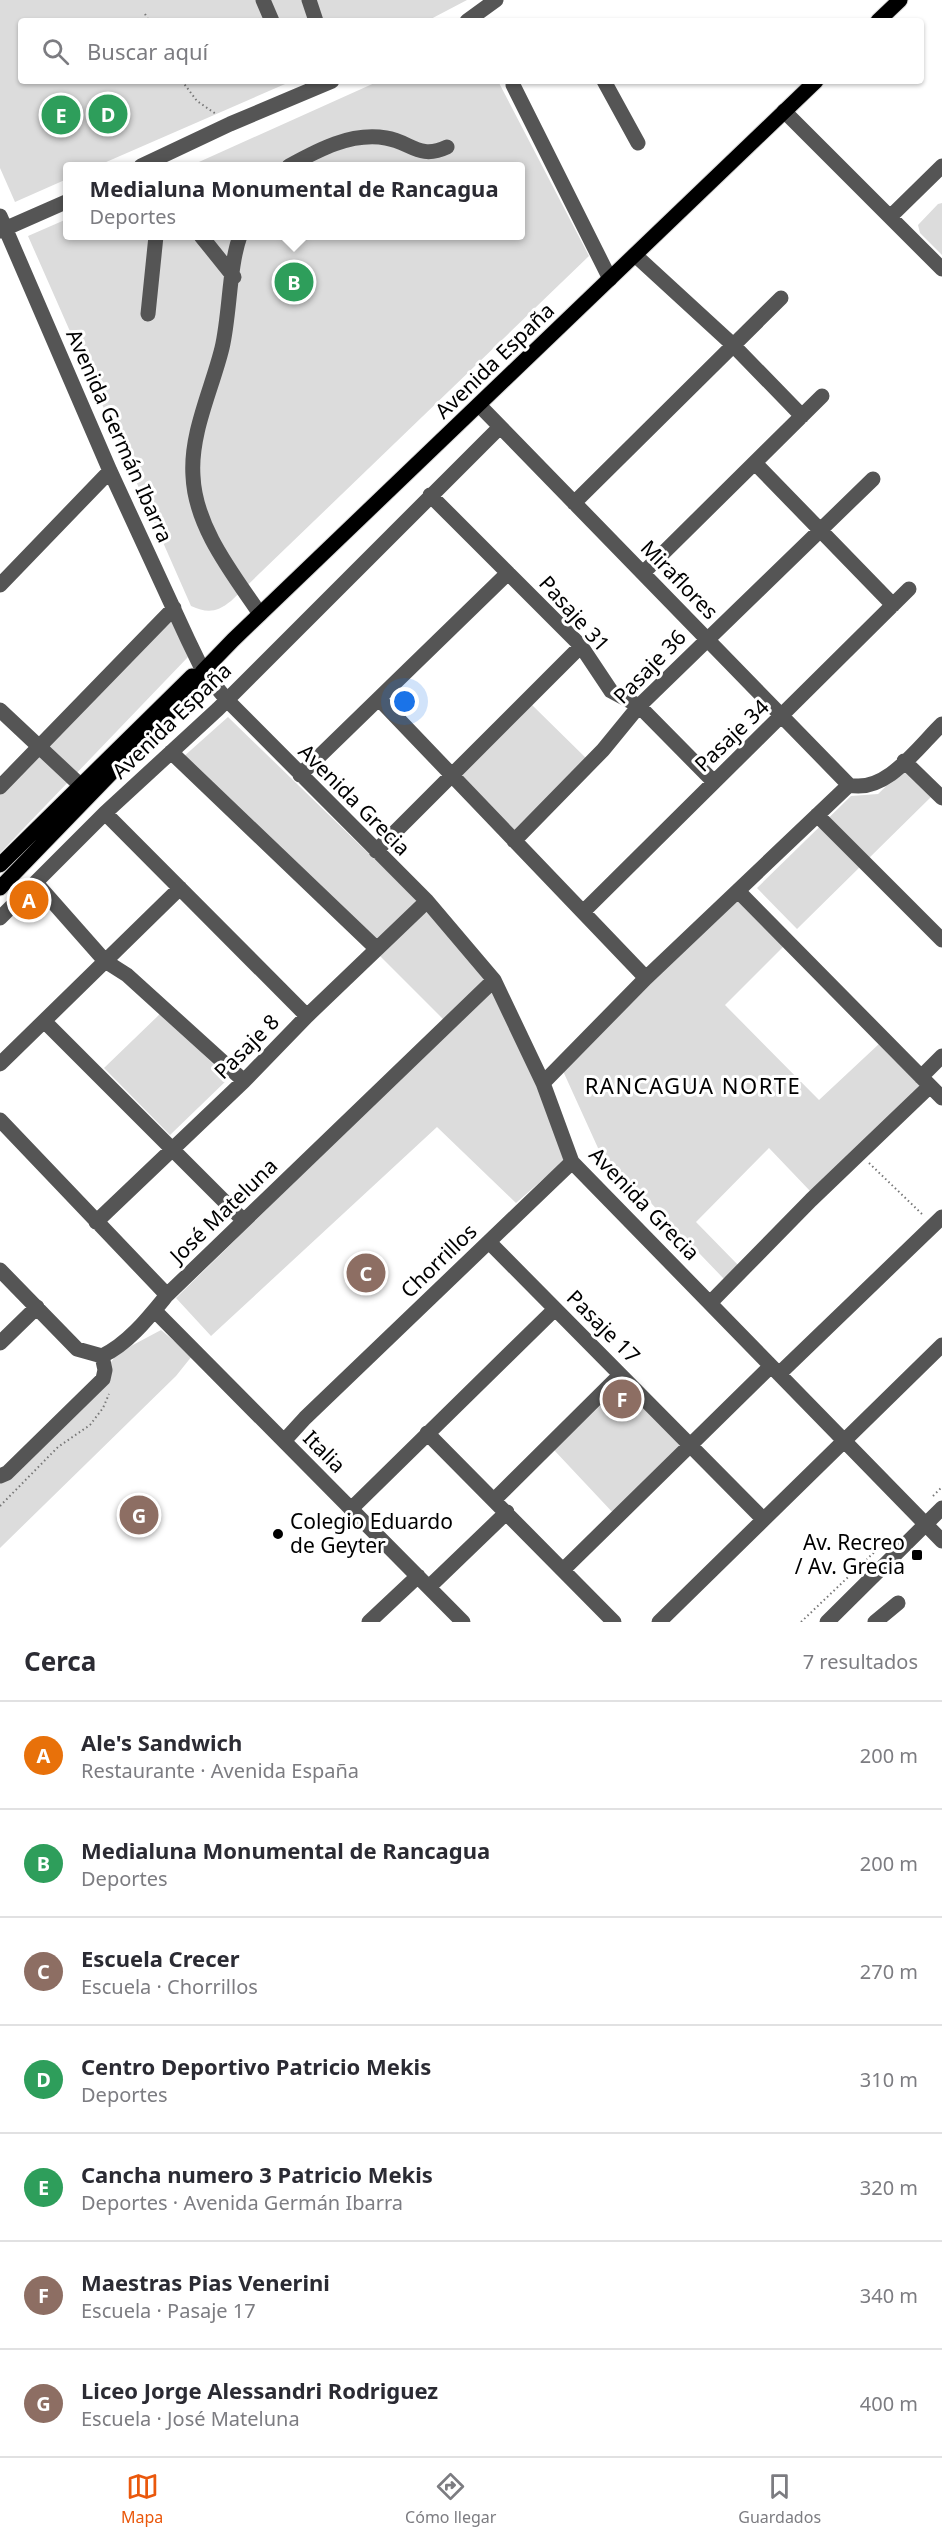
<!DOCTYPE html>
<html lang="es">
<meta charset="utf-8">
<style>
body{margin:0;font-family:"Noto Sans",sans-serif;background:#f7f7f7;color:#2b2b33}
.you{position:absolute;left:405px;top:702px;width:21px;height:21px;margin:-15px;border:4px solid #fff;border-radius:50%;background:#1a73e8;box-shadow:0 0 0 9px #1a73e833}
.badge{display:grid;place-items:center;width:39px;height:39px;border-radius:50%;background:#ea580c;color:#fff;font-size:20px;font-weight:700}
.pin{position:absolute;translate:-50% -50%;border:3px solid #fff;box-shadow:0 2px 6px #0006}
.popup{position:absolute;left:63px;top:162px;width:462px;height:78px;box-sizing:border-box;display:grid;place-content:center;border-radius:6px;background:#fff;filter:drop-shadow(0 2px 4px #0005);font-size:20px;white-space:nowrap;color:#7c7c81}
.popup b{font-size:22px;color:#2b2b33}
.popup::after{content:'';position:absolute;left:50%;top:100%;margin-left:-12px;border:12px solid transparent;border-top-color:#fff}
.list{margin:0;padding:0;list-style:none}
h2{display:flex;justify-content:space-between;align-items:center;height:78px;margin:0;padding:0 24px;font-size:26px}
h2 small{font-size:20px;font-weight:400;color:#7c7c81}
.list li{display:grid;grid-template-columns:39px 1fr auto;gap:18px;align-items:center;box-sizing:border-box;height:108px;padding:0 24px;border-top:2px solid #e1e1e2}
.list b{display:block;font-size:22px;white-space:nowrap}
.list p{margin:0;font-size:20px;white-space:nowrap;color:#7c7c81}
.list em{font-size:20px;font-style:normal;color:#7c7c81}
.icon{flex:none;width:33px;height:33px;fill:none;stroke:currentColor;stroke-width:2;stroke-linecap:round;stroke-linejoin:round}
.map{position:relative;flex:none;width:942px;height:1622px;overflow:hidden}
.search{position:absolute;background:#fff;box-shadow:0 2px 4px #0004;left:18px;right:18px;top:18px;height:66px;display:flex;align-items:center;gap:15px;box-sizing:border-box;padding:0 21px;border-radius:6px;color:#7c7c81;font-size:22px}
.sheet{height:834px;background:#fff}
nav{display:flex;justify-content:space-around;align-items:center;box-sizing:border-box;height:84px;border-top:2px solid #e1e1e2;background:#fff;font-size:16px;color:#7c7c81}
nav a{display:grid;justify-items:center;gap:3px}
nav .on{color:#ea580c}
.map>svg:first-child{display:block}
.green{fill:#dcdcdc}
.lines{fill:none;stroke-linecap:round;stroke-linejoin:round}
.major-casing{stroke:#dbdbdb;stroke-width:17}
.path{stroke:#777;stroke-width:2;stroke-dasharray:1.5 3;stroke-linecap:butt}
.minor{stroke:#555;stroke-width:15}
.major{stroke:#000;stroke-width:15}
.poi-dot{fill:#000;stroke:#fff;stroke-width:2}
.labels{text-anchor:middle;stroke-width:6;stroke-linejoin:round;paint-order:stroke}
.street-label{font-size:21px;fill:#000;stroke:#fff}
.poi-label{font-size:21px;fill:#000;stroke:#fff;text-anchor:start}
.neighbourhood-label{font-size:22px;letter-spacing:1.5px;fill:#000;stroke:#fff}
</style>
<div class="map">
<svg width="942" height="1622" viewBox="0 0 942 1622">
<rect width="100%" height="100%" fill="#fff"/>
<path class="green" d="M0,0h467l-40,21h-406v60h271l-195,85h-29l-1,13 -52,23 -15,-34z
M379,81h119l91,175 -358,345c-15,12 -24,12 -40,5l-163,-370 39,-17 1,17h452v-70h-330z
M942,203v52l-22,-22 -2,-8 20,-21z
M169,608l19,49 -188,196v-74z
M530,703l60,59 -74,74 -59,-62z
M228,717l201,195 59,68 52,104 26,75 -50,44 -79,-76 -226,209 -35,-38 276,-270 -270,-270z
M905,768l27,28 -135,133 -40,-41 94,-92 27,-2z
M738,899l46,47 -59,59 94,95 61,-57 42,43 -111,106 -42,-44 -73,74 42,43 -14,14 -126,-131 -35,-77 87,-89z
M162,1012l66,67 -58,56 -66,-67z
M161,1330l31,26 -16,20 -176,172v-71l105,-107 13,-17z
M624,1383l62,64 -71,68 -61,-65z"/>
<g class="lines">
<g class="major-casing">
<path id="major" d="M878,21l22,-21
M0,865l192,-189
M0,888l182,-188 21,-29 30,-31 583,-559"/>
</g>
<path class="path" d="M145,14l4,7
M182,81l15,20 19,13
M869,1163l54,52
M933,1496l9,-9
M0,1506l58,-59 32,-22 13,-17 6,-14
M801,1622l85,-81"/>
<path class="minor" d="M263,0l9,21
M309,0l7,21
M467,21l29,-21
M514,81l-1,4 97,194
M604,81l34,62
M784,111l158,158
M141,166l89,-42 102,-43
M289,166c29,-16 62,-34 97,-28 25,4 33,22 61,9
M0,216l110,255 78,169 15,31 24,29 200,201 67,79 49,103 29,79 370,379
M890,217l52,-51
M0,231l68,-30
M201,236l33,41
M240,236c-11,30 -10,78 -18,112 -10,41 -32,85 -29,128 2,51 40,98 67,138
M635,255l97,89 70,72
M148,314l8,-78
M479,405l370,380c37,9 69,-38 93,-61
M755,463l138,142
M430,495l151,151 30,45 28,15 75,76
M574,503l207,-205
M643,573l179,-177
M0,585l110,-114
M379,699l267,279
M0,710l80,75
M171,752l206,197
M904,761l38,37
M300,775l208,-202
M0,787l174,-179
M105,813l202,203
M817,815l125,125
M514,841l89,-91 36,-44 234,-227
M376,851l205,-205
M37,884l68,77 22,14 117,106
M738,891l204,207
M583,912l326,-323
M0,918l105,-105 113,-104 282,-282
M44,1021l200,200
M0,1064l180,-176
M921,1077l21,-21
M543,1083l103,-105 203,-193
M0,1120l167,175
M96,1222l148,-141 63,-65 120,-115
M489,1242l274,277
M0,1270l77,79 25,7
M710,1303l101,-103 119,-114
M155,1311l308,311
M0,1343l37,-36
M102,1356c26,-12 47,-39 65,-61l327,-315
M779,1374l163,-157
M427,1433l187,189
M284,1441l21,-23 267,-256
M0,1476l7,-3 96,-94 2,-9 -3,-14
M494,1500l126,-125
M351,1509l204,-200
M563,1570l208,-204
M429,1587l78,-75
M369,1622l49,-46
M659,1622l283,-277
M827,1622l115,-114
M875,1622l23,-19"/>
<use href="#major" class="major"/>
</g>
<g class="poi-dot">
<circle cx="278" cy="1534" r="6"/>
<rect x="911" y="1549" width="12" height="12" rx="3"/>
</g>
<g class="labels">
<g class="street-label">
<text transform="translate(495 361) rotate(-44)" y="7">Avenida España</text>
<text transform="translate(119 436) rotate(66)" y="7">Avenida Germán Ibarra</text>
<text transform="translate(679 580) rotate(46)" y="7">Miraflores</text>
<text transform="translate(574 614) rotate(48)" y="7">Pasaje 31</text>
<text transform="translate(650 667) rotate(-46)" y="7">Pasaje 36</text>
<text transform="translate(172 721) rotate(-44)" y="7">Avenida España</text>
<text transform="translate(732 736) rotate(-44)" y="7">Pasaje 34</text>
<text transform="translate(354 800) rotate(45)" y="7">Avenida Grecia</text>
<text transform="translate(247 1047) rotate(-45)" y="7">Pasaje 8</text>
<text transform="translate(644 1204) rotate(46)" y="7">Avenida Grecia</text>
<text transform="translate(224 1211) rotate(-44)" y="7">José Mateluna</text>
<text transform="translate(439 1261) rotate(-44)" y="7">Chorrillos</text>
<text transform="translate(603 1327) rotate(45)" y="7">Pasaje 17</text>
<text transform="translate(324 1452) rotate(45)" y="7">Italia</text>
</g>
<g class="poi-label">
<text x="290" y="1529">Colegio Eduardo<tspan x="290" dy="24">de Geyter</tspan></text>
<text x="905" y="1550" text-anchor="end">Av. Recreo<tspan x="905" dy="24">/ Av. Grecia</tspan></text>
</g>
<g class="neighbourhood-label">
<text x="693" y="1094">RANCAGUA NORTE</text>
</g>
</g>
</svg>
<div class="you"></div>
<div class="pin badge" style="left:29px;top:900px;background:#e8710a">A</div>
<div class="pin badge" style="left:294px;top:282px;background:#2e9e5b">B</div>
<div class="popup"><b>Medialuna Monumental de Rancagua</b>Deportes</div>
<div class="pin badge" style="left:366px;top:1273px;background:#8d6e63">C</div>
<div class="pin badge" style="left:108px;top:114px;background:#2e9e5b">D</div>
<div class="pin badge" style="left:61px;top:115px;background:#2e9e5b">E</div>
<div class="pin badge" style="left:622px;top:1399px;background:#8d6e63">F</div>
<div class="pin badge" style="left:139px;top:1515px;background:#8d6e63">G</div>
<div class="search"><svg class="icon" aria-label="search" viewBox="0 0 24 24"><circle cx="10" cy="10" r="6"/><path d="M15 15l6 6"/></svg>Buscar aquí</div>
</div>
<section class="sheet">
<h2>Cerca<small>7 resultados</small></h2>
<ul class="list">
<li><span class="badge" style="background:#e8710a">A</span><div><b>Ale's Sandwich</b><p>Restaurante · Avenida España</p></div><em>200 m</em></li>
<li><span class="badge" style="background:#2e9e5b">B</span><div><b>Medialuna Monumental de Rancagua</b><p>Deportes</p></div><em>200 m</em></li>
<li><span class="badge" style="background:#8d6e63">C</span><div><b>Escuela Crecer</b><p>Escuela · Chorrillos</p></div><em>270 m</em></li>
<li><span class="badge" style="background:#2e9e5b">D</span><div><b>Centro Deportivo Patricio Mekis</b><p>Deportes</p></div><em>310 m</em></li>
<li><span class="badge" style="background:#2e9e5b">E</span><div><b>Cancha numero 3 Patricio Mekis</b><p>Deportes · Avenida Germán Ibarra</p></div><em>320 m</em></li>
<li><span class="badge" style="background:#8d6e63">F</span><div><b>Maestras Pias Venerini</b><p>Escuela · Pasaje 17</p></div><em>340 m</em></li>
<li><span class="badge" style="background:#8d6e63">G</span><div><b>Liceo Jorge Alessandri Rodriguez</b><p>Escuela · José Mateluna</p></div><em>400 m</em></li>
</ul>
</section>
<nav>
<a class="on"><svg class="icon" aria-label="map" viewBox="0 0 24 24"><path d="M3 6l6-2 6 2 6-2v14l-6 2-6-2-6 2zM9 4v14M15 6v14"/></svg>Mapa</a>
<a><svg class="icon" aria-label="directions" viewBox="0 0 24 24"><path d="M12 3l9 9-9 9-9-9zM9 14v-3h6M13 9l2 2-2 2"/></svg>Cómo llegar</a>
<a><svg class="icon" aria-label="saved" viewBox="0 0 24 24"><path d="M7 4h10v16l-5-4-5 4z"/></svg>Guardados</a>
</nav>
